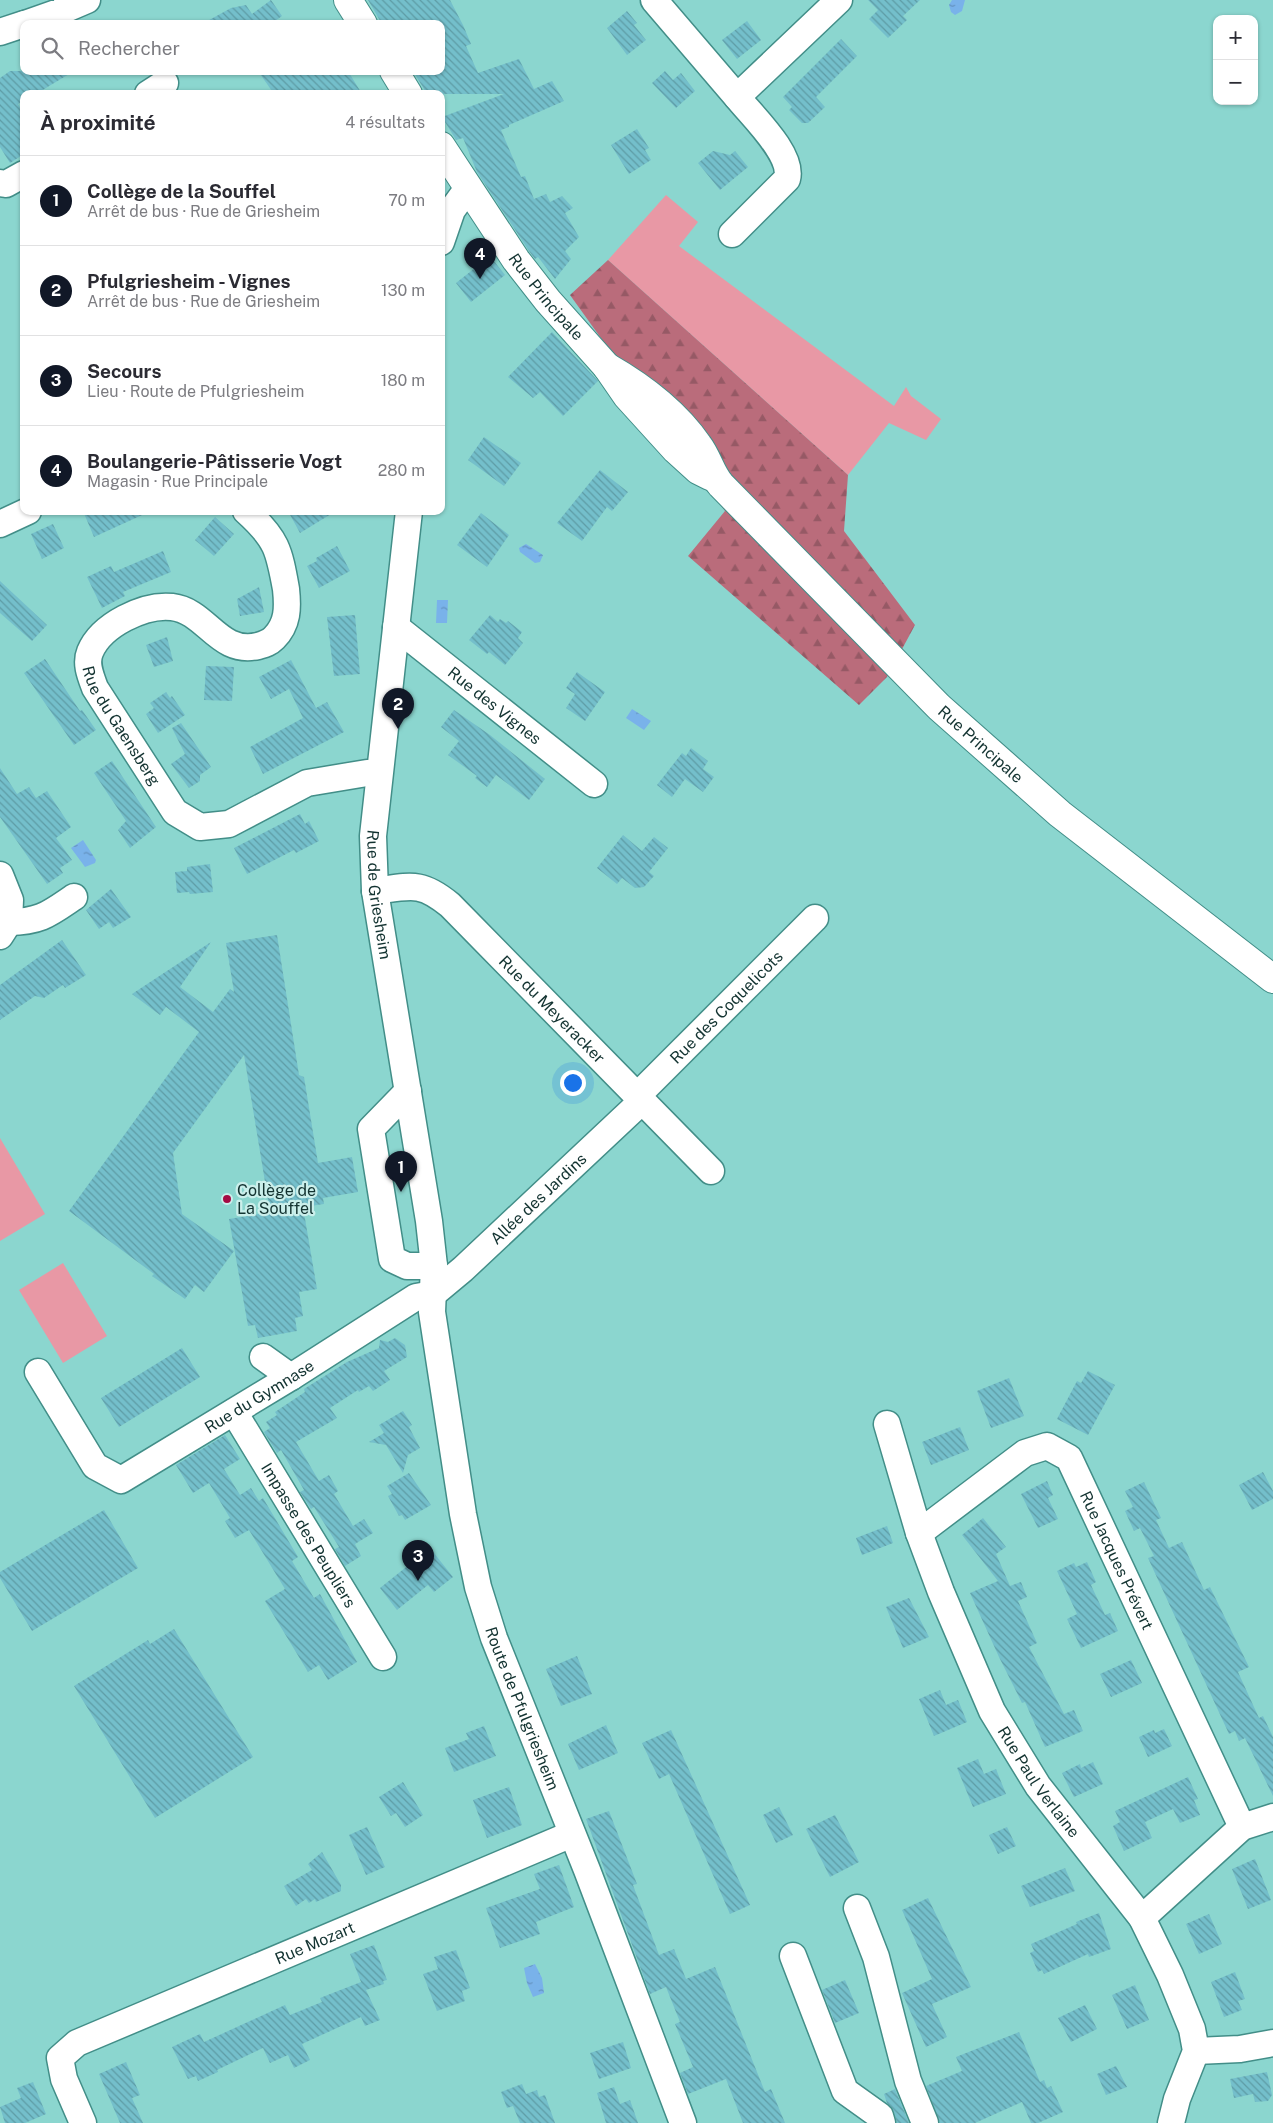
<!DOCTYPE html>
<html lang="fr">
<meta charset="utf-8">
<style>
body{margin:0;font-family:"Public Sans",sans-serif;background:#f7f7f7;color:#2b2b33}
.controls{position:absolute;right:15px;top:15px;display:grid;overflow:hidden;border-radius:10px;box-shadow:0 1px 4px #0004}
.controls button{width:45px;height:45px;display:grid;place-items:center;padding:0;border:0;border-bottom:1px solid #e1e1e2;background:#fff;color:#2b2b33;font:25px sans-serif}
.you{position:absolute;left:572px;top:1082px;width:18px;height:18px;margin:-12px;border:4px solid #fff;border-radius:50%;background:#1a73e8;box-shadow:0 0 0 8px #1a73e833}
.badge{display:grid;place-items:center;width:32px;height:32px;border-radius:50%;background:#111827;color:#fff;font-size:16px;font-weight:700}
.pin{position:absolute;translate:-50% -41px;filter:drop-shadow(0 1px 2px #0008)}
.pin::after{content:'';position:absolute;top:26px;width:18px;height:15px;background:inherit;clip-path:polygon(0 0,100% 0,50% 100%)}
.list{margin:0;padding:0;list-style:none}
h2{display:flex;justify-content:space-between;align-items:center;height:65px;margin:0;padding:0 20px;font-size:21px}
h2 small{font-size:16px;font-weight:400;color:#7c7c81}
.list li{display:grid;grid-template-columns:32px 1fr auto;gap:15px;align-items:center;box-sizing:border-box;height:90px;padding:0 20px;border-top:1px solid #e1e1e2}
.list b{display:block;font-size:19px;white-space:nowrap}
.list p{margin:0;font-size:16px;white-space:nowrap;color:#7c7c81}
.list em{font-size:16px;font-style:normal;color:#7c7c81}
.icon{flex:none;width:28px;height:28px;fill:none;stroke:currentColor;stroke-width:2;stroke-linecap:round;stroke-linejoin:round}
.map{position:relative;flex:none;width:1273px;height:2123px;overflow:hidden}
.search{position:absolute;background:#fff;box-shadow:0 1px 4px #0004;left:20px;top:20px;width:425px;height:55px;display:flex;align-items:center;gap:12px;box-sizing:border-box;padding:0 18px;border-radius:10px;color:#7c7c81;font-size:19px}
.panel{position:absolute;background:#fff;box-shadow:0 1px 4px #0004;left:20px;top:90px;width:425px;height:425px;border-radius:10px}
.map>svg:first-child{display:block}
.green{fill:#e898a5}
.forest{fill:url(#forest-firs)}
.water{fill:url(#water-ripples)}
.building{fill:url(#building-back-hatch)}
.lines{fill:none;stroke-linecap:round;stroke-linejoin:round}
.minor-casing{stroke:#428e88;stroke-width:29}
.major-casing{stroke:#428e88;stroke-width:30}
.minor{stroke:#fff;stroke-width:26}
.major{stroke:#fff;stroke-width:28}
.poi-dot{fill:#a40b44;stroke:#cbefeb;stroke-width:2}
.labels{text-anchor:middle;stroke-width:4.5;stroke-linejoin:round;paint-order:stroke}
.street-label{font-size:16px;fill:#133331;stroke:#cbefeb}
.poi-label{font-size:16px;fill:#133331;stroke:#cbefeb;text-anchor:start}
</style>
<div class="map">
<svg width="1273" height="2123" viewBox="0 0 1273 2123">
<defs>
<pattern id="forest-firs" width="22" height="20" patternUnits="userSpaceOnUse" patternTransform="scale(1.25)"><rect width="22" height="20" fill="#ba6c7b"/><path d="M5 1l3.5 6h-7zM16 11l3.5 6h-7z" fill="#965965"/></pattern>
<pattern id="water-ripples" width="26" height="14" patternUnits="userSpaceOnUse" patternTransform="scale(1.25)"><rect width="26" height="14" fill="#79b2ea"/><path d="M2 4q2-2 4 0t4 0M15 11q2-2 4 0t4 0" fill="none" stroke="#6291be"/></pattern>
<pattern id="building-back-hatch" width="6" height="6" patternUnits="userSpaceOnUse" patternTransform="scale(1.25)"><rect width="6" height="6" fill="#74bfcb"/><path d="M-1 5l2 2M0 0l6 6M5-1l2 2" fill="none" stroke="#5e9ca5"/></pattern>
</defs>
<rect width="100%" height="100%" fill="#8bd6cf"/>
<path class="green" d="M666,195l32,27 -19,24 215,160 12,-19 5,9 30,23 -15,21 -37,-17 -41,52 -240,-215z
M0,1138l45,76 -45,27z
M63,1263l44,73 -44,27 -44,-73z"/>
<path class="forest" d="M608,260l240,215 -4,56 71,94 -28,52 -28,28 -171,-149 37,-45 -155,-216z"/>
<path class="water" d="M952,0h13l-3,11 -7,4 -4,-3 -2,-7z
M526,544l17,11 -3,7 -5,1 -15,-11 -1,-4z
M437,600h11l-1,23h-11z
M632,709l19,12 -7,9 -18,-12z
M83,840l13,20 -1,3 -10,4 -14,-19z
M535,1964l7,14 2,15 -11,4 -6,-14 -3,-15z"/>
<path class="building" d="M271,0l11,16 -11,8h-69l29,-16 15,-3 6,9z
M368,0h82l13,25 8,19 -5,2 12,27 41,-14 15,30 18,-8 12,20 -55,24v2l-8,3 20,47 4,-1 9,23 12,-5 4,8 12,-6 11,12 -8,5 14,24 -14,14 6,8 -16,20 -17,-22 -3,2 -6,-8 -52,-79 -14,-34 -7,2 -14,-23 62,-23h-77l-14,-23h28v-47h-59z
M868,0h52l-17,16 4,4 -19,18 -19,-19 9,-9z
M627,11l10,12 -3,2 12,15 -19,15 -20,-27z
M747,21l14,19 -24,19 -15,-19z
M841,39l16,17 -41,41 9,10 -17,16h-6l-13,-13 3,-3 -9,-10z
M10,71h64l-38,23h-12v7l-6,3 6,10v40l-14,9 -10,-16v-69z
M258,71h90l14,23h-88z
M665,71l8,9 8,-7 14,18 -19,17 -24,-25z
M637,129l12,19 -4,2 6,10 -22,14 -18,-29z
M713,151l17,4 5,-4 13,16 -28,23 -22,-27z
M490,256l15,19 -34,27 -15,-19z
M552,332l46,49 -35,35 -23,-24 -7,6 -25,-21z
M484,437l37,26 -17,23 -36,-26z
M600,470l28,22 -16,19 -5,-4 -25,34 -25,-18z
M83,511h68l-57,26z
M288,511h48l-36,22z
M481,513l28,22 -22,32 -30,-22z
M215,517l19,17 -20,22 -19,-16z
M53,524l11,24 -22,11 -11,-25z
M337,546l13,25 -31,17 -12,-22 10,-5 -1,-3z
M163,551l8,21 -48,20 2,4 -23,12 -15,-31 24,-11 3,6z
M0,581l47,44 -15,16 -32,-28z
M259,587l5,25 -24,4 -3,-17z
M355,615l5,59 -26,2 -7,-59z
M490,615l8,7 2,-3 6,4 2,-2 14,11 -4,6 5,5 -18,22 -16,-13 -2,2 -18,-14z
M167,637l6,24 -19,6 -8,-22z
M45,659l35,52 2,-1 14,20 -22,15 -50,-72z
M291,660l25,48 11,-6 17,30 -81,42 -13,-27 53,-29 -14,-29 -18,10 -12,-22z
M206,666l28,1 -2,34 -28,-1z
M577,672l28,20 -20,29 -19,-13 9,-14 -9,-6z
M166,692l4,6 2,-2 13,19 -27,18 -12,-19 8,-6 -4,-5z
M454,710l36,25 55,44 -16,21 -33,-25 -9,12 -12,-9 2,-2 -29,-21 11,-14 -18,-14z
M181,723l30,44 -11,8v6l-11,7 -18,-24 14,-10 -13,-26z
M691,748l17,13 -5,8 11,8 -11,15 -18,-13 -13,18 -15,-12 25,-32 4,3z
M112,761l44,66 -26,21 -12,-18 8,-9 -32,-48z
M0,768l17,26 12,-7 7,11 11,-7 24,36 -15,11 16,22 -12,8 3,5 -16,11 -47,-67z
M300,814l5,10 4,-3 10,20 -23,12 -2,-3 -47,24 -13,-26z
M623,835l19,16 12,-14 14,11 -19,24 5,4 -10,11 -9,1 -13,-10 -5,6 -20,-16z
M210,864l3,28 -23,2 -1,-2 -12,1 -2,-21 12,-1v-4z
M111,889l20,28 -18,11 -4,-6 -10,7 -13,-19z
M277,935l22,140 5,2 14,86 34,-6 6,35 -35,6 1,6 -21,3 14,82 -18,3 4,24 -8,2 2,13 -39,7 -3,-13 -7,1 -19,-107 41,-7 -26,-157 -71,98 9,61 52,37 -30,41 -9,-7 -10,14 -33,-23 2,-2 -85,-63 130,-179 -33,-25 -6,8 -28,-21 79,-52 -31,45 33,25 17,-23 4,3 -8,-49z
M62,940l24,35 -21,13 -2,-3 -19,13 -9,-2 -35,24v-35z
M395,1338l10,7 2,12 -23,14 6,9 -17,11 -4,-5 -10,6 -1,-2 -28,18 7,10 -41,24 23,39 10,-6 9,16 -4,3 19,32 11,-7 9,14 -18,11 6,12 -16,10 -10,-17 4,-2 -25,-40 -3,2 -11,-17 4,-2 -23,-40 -4,3 -13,-21 6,-4 -4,-6 11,-7 -2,-3 30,-20 -1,-3 43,-27 32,-14 1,-8 8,2z
M182,1348l18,29 -81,50 -18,-29z
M1088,1371l27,14 -27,50 -31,-16 20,-38 4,2z
M1009,1378l15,38 -33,12 -14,-37z
M403,1411l9,14 -3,2 11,21 -12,7 -5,18 -17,-28 -17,-3 15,-9 -5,-8z
M960,1427l9,23 -38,15 -9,-23z
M225,1435l15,24 -16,10 16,26 11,-7 8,13 4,-3 35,59 -6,4 22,37 6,-4 37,68 -29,18 -9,-15 -11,7 -43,-71 20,-12 -36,-59 -14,8 -10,-17 5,-3 -21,-35 -16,10 -17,-28z
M1263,1472l10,19v8l-21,11 -13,-25z
M409,1473l22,32 -26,15 -3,-5 -3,1 -11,-20 4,-2 -5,-8z
M1047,1481l6,14 -5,3 10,21 -20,9 -17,-34z
M1144,1482l17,36 -5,2 13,28 13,-6 22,48 6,-3 39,80 -11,5 21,46 4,-2 10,21v59l-28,-58 -6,3 -4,-10 -6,3 -81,-176 6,-2 -14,-28 -6,3 -9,-20 8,-4 -8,-16z
M104,1510l34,58 -106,63 -32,-53v-6z
M983,1518l23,29 -10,7 14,32 11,-4 6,15 -9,4 19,42 -8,4 35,67 10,-4 9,21 -38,16 -20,-45 -3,1 -23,-46 -29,-64 28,-12 -36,-46z
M887,1526l6,17 -31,12 -6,-17z
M430,1548l23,29 -19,15 -6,-7 -31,25 -17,-22z
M1087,1562l9,20 -5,3 14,30 5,-2 8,18 -37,17 -14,-29 10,-5 -20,-43 17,-8 2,4z
M909,1598l20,39 -26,11 -17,-41z
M174,1629l79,128 -98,61 -81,-132 74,-46 2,4z
M577,1656l15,38 -31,12 -15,-37z
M1131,1660l11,23 -31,14 -11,-23z
M940,1690l6,15 12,-5 9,22 -33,14 -15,-37z
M606,1725l12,28 -39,17 -11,-26z
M484,1726l12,30 -42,16 -9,-24 24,-9 -3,-6z
M1164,1729l8,17 -24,11 -9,-20 15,-7 1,3z
M671,1730l79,175 -20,9 -61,-140 -10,5 -17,-36z
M978,1759l6,15 12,-5 10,25 -33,13 -16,-39z
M1093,1762l10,22 -29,13 -12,-24 18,-9 1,4z
M1188,1777l10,22 -4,1 6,15 -20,8 -7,-14 -28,13 7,16 -28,13 -11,-25 7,-4 -5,-11z
M403,1782l20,33 -18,12 -9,-14 -5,3 -12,-19z
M509,1787l13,38 -35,13 -14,-38z
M779,1807l14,28 -17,8 -13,-28z
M609,1811l28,73 -4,1 26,70 15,-6 12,30 29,-12 50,125 6,-3 14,34h-42l-17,-44 -38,15 -8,-21 13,-6 -18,-43 5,-2 -14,-35 -16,7 -64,-175z
M835,1815l24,47 -29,15 -24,-48z
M367,1827l18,40 -19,8 -17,-40z
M1007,1827l9,19 -18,8 -9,-19z
M322,1852l19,33v6l-25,11 -1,-3 -6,4 -3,-4 -10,7 -12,-20 28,-16 -4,-6z
M1255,1859l16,41 -23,9 -16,-40z
M559,1865l15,42 -38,15 4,12 -40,14 -14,-40 54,-19 -6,-15z
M1065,1868l10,23 -45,16 -9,-21z
M928,1898l43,89 -39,17 15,33 -21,10 -24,-54 30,-14 -30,-69z
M1099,1913l12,36 -22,8 -1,-3 -44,20 -2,-4 -4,2 -8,-19 4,-2 -3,-7 46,-20 -1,-2z
M1209,1914l13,30 -23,10 -13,-30z
M374,1945l13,35 -4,1 1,3 -18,6 14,30 -15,6 -4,-9 -59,27 8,16 -16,8 -6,-13 -18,8 -7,-15 -46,22 1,2 -20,9 -2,-5 -8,3 -16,-32 28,-13 4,8 81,-37 5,10 32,-13 -2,-4 41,-16 -11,-28z
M456,1950l14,38 -8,3 3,10 -28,10 -14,-37 15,-5 -4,-12z
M1235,1972l10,27 -7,2 4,9 -18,7 -13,-35z
M845,1980l14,33 -24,10 -13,-33z
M1135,1985l14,35 -22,9 -15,-34z
M1085,2005l12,24 -26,13 -13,-24z
M1019,2032l21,50 4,-2 3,8 4,-2 12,26 -25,11h-7l-9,-21 -47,21h-35l-14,-37 36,-15 -6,-14z
M623,2042l8,26 -32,11 -9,-26z
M126,2062l14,33 -8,3 11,25h-23l-21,-49z
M1116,2066l11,21 -21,8 -9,-21z
M1267,2072l5,23 -4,6 -13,1 -2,-8 -19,4 -4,-19z
M33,2082l13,32 -21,9h-20l-5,-16 21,-9 -4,-10z
M522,2084l4,10 11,-4 2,7 6,-2 10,28h-35l-7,-17 -6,2 -6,-16z
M614,2087l6,17 10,-4 8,23h-32l-9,-30z
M895,2089l14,34h-12l-3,-11 -7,-9 -3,-9z"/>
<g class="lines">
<g class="minor-casing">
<g id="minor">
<path d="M654,0l83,97 102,-97"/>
<path d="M25,24l34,-12 28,-12"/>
<path d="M0,32l24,-8"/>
<path d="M148,94l17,-11"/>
<path d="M0,183l6,1 18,-10"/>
<path d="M732,234l55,-55c7,-24 -35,-63 -50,-82"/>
<path d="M441,242l11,-32 16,-22"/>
<path id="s1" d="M246,511c31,28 33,39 40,78 2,19 2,35 -12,49 -5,5 -9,6 -16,8 -40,9 -51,-35 -86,-39 -28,-3 -71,18 -82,45 -5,12 1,25 5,36l80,124 25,15 29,-3 78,-41 60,-10 12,1"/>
<path id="s2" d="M409,511l-36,325 2,55 54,330 5,45 -2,46 31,202 15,73 16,51 93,232 96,253"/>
<path d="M0,524l28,-13"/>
<path id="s3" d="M396,627l198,157"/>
<path d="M0,875l10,25 -1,22 -9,14"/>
<path id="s4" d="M375,891c36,-5 46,-10 75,14l261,266"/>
<path d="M9,922c31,0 40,-8 65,-25"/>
<path d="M408,1091l-37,38 21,130 15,7h27"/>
<path id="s5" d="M637,1096l178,-178"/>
<path d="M263,1357l28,20"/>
<path id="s6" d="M38,1372l57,94 26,14 170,-103 125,-80 17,-3 30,-25 179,-168"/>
<path id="s7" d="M234,1412l149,245"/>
<path id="s8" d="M887,1424l32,109 22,59 51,119 46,75 104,132 28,57 22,54 4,22 -19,48 -6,24"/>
<path id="s9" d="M919,1533l106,-80 22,-7 22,12 173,369"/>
<path d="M857,1908l19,49 32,124 17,42"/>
<path d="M1142,1918l100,-91 31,-10"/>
<path d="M793,1956l52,135 35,25 2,7"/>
<path d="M1196,2051l44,-2 33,-6"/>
<path id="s10" d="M83,2123l-19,-44 -4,-21 17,-15 495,-209"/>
</g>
</g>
<g class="major-casing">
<g id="major">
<path d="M348,0l15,24"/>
<path d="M394,71l14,23"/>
<path id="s11" d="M441,146l75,114 32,41 59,66 20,29 49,54 22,20 12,6"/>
<path id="s12" d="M607,367c35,20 68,45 91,78 10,13 13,29 23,40l218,222 121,107 213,165"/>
</g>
</g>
<use href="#minor" class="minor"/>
<use href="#major" class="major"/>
</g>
<circle class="poi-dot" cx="227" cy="1199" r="5"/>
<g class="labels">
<g class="street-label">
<text dy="6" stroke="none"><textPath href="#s11" startOffset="184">Rue Principale</textPath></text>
<text dy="6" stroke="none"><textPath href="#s3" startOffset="126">Rue des Vignes</textPath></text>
<text dy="6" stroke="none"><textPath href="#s1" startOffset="440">Rue du Gaensberg</textPath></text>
<text dy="6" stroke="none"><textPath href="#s12" startOffset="534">Rue Principale</textPath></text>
<text dy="6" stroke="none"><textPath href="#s2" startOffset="386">Rue de Griesheim</textPath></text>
<text dy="6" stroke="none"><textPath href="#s5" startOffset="126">Rue des Coquelicots</textPath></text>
<text dy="6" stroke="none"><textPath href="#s4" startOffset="226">Rue du Meyeracker</textPath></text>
<text dy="6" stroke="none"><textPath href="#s6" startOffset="646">Allée des Jardins</textPath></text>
<text dy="6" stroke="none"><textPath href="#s6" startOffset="301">Rue du Gymnase</textPath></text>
<text dy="6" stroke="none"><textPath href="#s7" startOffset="144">Impasse des Peupliers</textPath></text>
<text dy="6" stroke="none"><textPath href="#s9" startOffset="294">Rue Jacques Prévert</textPath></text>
<text dy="6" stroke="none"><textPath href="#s2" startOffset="1216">Route de Pfulgriesheim</textPath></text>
<text dy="6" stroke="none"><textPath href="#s8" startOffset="391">Rue Paul Verlaine</textPath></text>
<text dy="6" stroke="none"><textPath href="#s10" startOffset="350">Rue Mozart</textPath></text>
</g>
<g class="poi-label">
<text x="237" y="1196">Collège de<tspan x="237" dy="18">La Souffel</tspan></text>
</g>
</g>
</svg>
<div class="controls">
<button>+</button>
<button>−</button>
</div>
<div class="you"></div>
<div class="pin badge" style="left:401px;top:1192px">1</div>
<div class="pin badge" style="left:398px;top:729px">2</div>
<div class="pin badge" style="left:418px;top:1581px">3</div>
<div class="pin badge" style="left:480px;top:279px">4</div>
<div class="search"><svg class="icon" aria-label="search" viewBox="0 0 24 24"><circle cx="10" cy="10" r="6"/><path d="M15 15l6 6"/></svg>Rechercher</div>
<section class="panel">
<h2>À proximité<small>4 résultats</small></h2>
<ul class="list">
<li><span class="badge">1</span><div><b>Collège de la Souffel</b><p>Arrêt de bus · Rue de Griesheim</p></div><em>70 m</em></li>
<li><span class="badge">2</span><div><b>Pfulgriesheim - Vignes</b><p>Arrêt de bus · Rue de Griesheim</p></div><em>130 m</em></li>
<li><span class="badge">3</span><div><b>Secours</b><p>Lieu · Route de Pfulgriesheim</p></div><em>180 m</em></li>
<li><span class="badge">4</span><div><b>Boulangerie-Pâtisserie Vogt</b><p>Magasin · Rue Principale</p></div><em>280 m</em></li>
</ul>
</section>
</div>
